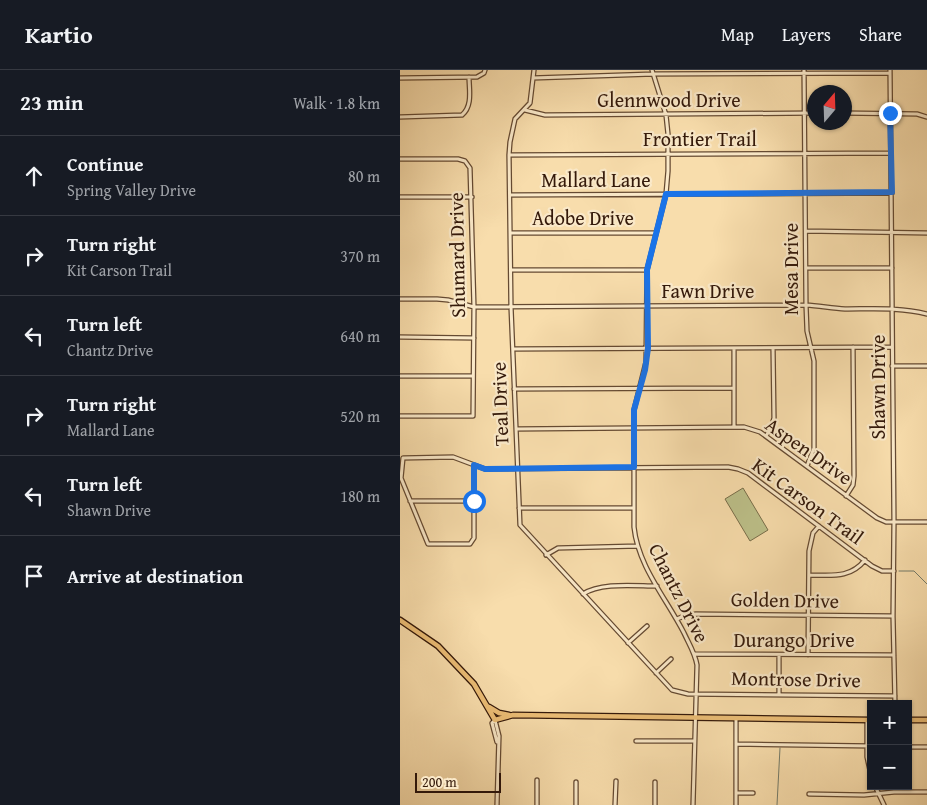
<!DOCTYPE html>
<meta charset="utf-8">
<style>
body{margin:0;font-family:"Gentium Book Plus",serif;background:#242831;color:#f1f3f6}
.controls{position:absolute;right:15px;bottom:15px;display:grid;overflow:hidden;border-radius:0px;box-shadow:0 1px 4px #0004}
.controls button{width:45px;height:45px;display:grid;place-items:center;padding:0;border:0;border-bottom:1px solid #363941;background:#171b24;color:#f1f3f6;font:25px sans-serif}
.compass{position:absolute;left:407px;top:15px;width:45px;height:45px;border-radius:50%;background:#171b24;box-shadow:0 1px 4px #0004;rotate:19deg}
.scale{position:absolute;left:15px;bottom:12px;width:86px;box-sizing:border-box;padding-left:5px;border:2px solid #34190a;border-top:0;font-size:14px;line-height:18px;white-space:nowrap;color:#34190a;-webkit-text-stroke:4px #fae9c9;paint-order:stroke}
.stop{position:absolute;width:15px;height:15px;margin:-11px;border:4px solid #1a73e8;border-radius:50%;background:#fff}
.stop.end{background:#1a73e8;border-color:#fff;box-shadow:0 1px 5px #0008}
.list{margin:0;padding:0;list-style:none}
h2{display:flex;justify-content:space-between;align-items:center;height:65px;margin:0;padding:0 20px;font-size:21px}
h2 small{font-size:16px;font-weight:400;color:#9ea1a6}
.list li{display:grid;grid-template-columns:32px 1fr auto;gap:15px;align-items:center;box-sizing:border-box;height:80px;padding:0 20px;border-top:1px solid #363941}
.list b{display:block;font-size:19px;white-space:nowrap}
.list p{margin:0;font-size:16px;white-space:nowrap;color:#9ea1a6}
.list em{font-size:16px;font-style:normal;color:#9ea1a6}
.icon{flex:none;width:28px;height:28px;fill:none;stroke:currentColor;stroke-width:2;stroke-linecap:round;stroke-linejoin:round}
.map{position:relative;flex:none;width:527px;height:735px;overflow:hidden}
header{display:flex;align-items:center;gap:30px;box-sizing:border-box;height:70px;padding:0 25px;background:#171b24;border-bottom:1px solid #363941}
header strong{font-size:24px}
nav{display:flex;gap:28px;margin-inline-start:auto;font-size:18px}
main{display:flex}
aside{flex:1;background:#171b24}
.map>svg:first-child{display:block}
.garden{fill:#bdc18a;stroke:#786d4a}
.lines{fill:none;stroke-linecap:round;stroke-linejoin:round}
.stream{stroke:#737b6a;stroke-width:1}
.minor-casing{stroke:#654a32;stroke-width:5.5}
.major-casing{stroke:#34190a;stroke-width:7}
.minor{stroke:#fae9c9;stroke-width:3}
.major{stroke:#ecbe76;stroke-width:4.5}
.route{stroke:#1a73e8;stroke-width:6}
.labels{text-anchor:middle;stroke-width:4.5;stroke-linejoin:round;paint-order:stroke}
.street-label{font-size:20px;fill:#34190a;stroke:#fae9c9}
</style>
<header>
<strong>Kartio</strong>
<nav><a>Map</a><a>Layers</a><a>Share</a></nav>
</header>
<main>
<aside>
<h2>23 min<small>Walk · 1.8 km</small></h2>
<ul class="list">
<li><svg class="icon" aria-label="ahead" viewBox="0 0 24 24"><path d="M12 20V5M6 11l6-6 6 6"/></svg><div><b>Continue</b><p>Spring Valley Drive</p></div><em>80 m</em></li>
<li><svg class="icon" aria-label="right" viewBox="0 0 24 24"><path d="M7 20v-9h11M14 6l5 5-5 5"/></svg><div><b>Turn right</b><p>Kit Carson Trail</p></div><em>370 m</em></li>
<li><svg class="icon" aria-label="left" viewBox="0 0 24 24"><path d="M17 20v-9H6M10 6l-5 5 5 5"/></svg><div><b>Turn left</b><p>Chantz Drive</p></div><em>640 m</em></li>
<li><svg class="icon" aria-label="right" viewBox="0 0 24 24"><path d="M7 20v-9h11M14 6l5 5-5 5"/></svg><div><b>Turn right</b><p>Mallard Lane</p></div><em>520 m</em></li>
<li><svg class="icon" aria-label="left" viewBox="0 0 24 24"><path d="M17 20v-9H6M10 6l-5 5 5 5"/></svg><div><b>Turn left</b><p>Shawn Drive</p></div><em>180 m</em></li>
<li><svg class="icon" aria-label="arrive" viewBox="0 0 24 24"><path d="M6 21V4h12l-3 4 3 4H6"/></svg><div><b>Arrive at destination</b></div></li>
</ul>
</aside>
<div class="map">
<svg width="527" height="735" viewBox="0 0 527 735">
<rect width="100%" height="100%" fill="#f8ddac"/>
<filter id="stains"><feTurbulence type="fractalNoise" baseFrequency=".004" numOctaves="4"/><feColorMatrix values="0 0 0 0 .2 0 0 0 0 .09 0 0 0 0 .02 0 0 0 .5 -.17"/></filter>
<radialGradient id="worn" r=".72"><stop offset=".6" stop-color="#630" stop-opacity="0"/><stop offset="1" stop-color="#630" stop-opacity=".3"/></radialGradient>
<path class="garden" d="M343,418l25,42 -18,11 -25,-42z"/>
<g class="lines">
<path class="stream" d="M499,501h15l13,13
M377,735l3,-57"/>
<g class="minor-casing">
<path id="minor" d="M134,0l-4,33 -15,16 -5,23 -1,13 2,152 9,218 152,165 16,4 207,2
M252,0l14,45 2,19v37l-2,23 -19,76 -1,92 -12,48v117c4,39 32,71 50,106 5,11 11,20 13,32l-4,140
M404,0l2,235 1,26 7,30v87l-7,18
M490,0l4,452 -1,94 2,88
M0,8l77,-1 7,-4 1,-3
M133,8l120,-4 237,-1
M125,40l20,5 269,-2
M444,43l73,1 10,3
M0,47l62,-2c11,-9 7,-26 7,-38
M109,85l382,-2
M0,89h58l7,2 5,7 4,139 -1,109h-73
M110,125l382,-2
M0,127h72
M406,161l121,2
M110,163h146
M406,198h86
M111,200h136
M0,229h37l11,1 26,7 332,-2c13,1 26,3 39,4 28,0 55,-2 82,5
M0,267l74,1
M334,278v79
M113,279l379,-2
M492,296h35
M0,306h73
M114,319l220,-1
M116,359l228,-2 16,5 117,86 9,4h41
M366,366l5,-8 3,-10 -1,-70
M74,395v73l-4,6h-42l-27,-66 2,-20 50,-1 32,12 243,-2 10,2 10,4 124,93 10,5h12
M446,426l7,-11 1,-9 -1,-129
M10,431h64
M119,438h114
M146,485l12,-7 80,-2
M409,505c22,0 41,4 56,-15
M183,524c18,-12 52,-8 74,-8
M277,549l7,-3 12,-2 197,2
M228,573l19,-17
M295,584l199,1
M379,585v39
M408,585l1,-104 4,-18 6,-7
M256,603l15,-14
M336,648v87
M95,650l4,16 -2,69
M95,650l-3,3 5,19
M467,650v37l4,18
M236,671h58
M336,674l135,2
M508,677h19
M475,716l9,19
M336,723h17
M409,724l55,1 30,-3h33
M137,735v-25
M176,735v-23
M215,735l1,-24
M255,735v-23"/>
</g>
<g class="major-casing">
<path id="major" d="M0,550l38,26 36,38 21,36 18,-5 358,5
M89,637l10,6 10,2
M508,650h19"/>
</g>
<use href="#minor" class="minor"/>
<use href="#major" class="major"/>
</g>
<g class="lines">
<path class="route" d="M74,431v-36l11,4 149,-2v-57l11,-40 3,-22 -1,-78 19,-76 226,-2 -2,-79"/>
</g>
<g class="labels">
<g class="street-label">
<text x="269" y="37">Glennwood Drive</text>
<text x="300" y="76">Frontier Trail</text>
<text x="196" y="117">Mallard Lane</text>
<text x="183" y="155">Adobe Drive</text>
<text transform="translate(57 185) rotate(-91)" y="7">Shumard Drive</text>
<text transform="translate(391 199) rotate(-90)" y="7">Mesa Drive</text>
<text x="308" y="228">Fawn Drive</text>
<text transform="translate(478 317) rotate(-90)" y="7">Shawn Drive</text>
<text transform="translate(100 334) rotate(-92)" y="7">Teal Drive</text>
<text transform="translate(409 381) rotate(35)" y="7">Aspen Drive</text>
<text transform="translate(408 431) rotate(36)" y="7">Kit Carson Trail</text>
<text transform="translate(279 523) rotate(63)" y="7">Chantz Drive</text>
<text transform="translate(385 530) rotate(1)" y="7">Golden Drive</text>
<text x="394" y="577">Durango Drive</text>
<text transform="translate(396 609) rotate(1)" y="7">Montrose Drive</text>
</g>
</g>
<rect width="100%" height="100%" filter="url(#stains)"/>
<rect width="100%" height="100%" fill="url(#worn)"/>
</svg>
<div class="controls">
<button>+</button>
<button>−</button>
</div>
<svg class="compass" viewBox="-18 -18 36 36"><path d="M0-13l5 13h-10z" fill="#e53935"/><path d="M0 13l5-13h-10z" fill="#9ea1a6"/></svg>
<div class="scale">200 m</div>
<div class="stop" style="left:74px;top:431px"></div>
<div class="stop end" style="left:490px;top:43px"></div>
</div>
</main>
